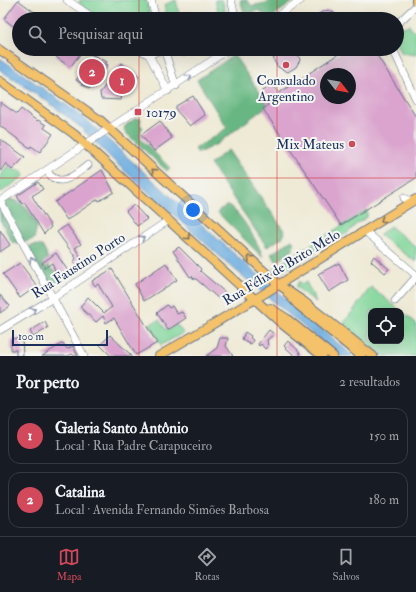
<!DOCTYPE html>
<html lang="pt">
<meta charset="utf-8">
<style>
body{margin:0;font-family:"IM FELL Double Pica",serif;background:#242831;color:#f1f3f6}
.controls{position:absolute;right:12px;bottom:12px;display:grid;overflow:hidden;border-radius:8px;box-shadow:0 4px 16px #0002}
.controls button{width:36px;height:36px;display:grid;place-items:center;padding:0;border:0;border-bottom:1px solid #363941;background:#171b24;color:#f1f3f6;font:20px sans-serif}
.compass{position:absolute;left:320px;top:68px;width:36px;height:36px;border-radius:50%;background:#171b24;box-shadow:0 4px 16px #0002;rotate:121deg}
.scale{position:absolute;left:12px;bottom:10px;width:96px;box-sizing:border-box;padding-left:4px;border:2px solid #1b2f5e;border-top:0;font-size:11px;line-height:14px;white-space:nowrap;color:#1b2f5e;-webkit-text-stroke:3px #f6f6f2;paint-order:stroke}
.you{position:absolute;left:193px;top:210px;width:14px;height:14px;margin:-10px;border:3px solid #fff;border-radius:50%;background:#1a73e8;box-shadow:0 0 0 6px #1a73e833}
.badge{display:grid;place-items:center;width:26px;height:26px;border-radius:50%;background:#d1495b;color:#fff;font-size:13px;font-weight:700}
.pin{position:absolute;translate:-50% -50%;border:2px solid #fff;box-shadow:0 1px 4px #0006}
.list{margin:0;padding:0;list-style:none}
h2{display:flex;justify-content:space-between;align-items:center;height:52px;margin:0;padding:0 16px;font-size:17px}
h2 small{font-size:13px;font-weight:400;color:#9ea1a6}
.list li{display:grid;grid-template-columns:26px 1fr auto;gap:12px;align-items:center;box-sizing:border-box;height:56px;margin:0 8px 8px;padding:0 8px;border:1px solid #363941;border-radius:12px}
.list b{display:block;font-size:15px;white-space:nowrap}
.list p{margin:0;font-size:13px;white-space:nowrap;color:#9ea1a6}
.list em{font-size:13px;font-style:normal;color:#9ea1a6}
.icon{flex:none;width:22px;height:22px;fill:none;stroke:currentColor;stroke-width:2;stroke-linecap:round;stroke-linejoin:round}
.map{position:relative;flex:none;width:416px;height:356px;overflow:hidden}
.search{position:absolute;background:#171b24;box-shadow:0 4px 16px #0002;left:12px;right:12px;top:12px;height:44px;display:flex;align-items:center;gap:10px;box-sizing:border-box;padding:0 14px;border-radius:22px;color:#9ea1a6;font-size:15px}
.sheet{height:180px;background:#171b24}
nav{display:flex;justify-content:space-around;align-items:center;box-sizing:border-box;height:56px;border-top:1px solid #363941;background:#171b24;font-size:11px;color:#9ea1a6}
nav a{display:grid;justify-items:center;gap:2px}
nav .on{color:#d1495b}
.map>svg:first-child{display:block}
.green{fill:#80d69a;stroke:#4e827c}
.forest{fill:#68b782;stroke:#427370}
.water{fill:#6bacdf;stroke:#436e9e}
.building{fill:#daa4ce;fill-rule:evenodd}
.lines{fill:none;stroke-linecap:round;stroke-linejoin:round}
.minor-casing{stroke:#657088;stroke-width:8}
.major-casing{stroke:#657088;stroke-width:10}
.minor{stroke:#fff;stroke-width:7}
.major{stroke:#f3c26a;stroke-width:8}
.oneway{stroke:#8d97ae}
.oneway2{stroke:#7c7163}
.grid{fill:none;stroke:#d62828;stroke-width:1;stroke-opacity:0.55}
.poi-dot{fill:#d1495b;stroke:#f6f6f2;stroke-width:1.5}
.labels{text-anchor:middle;stroke-width:4;stroke-linejoin:round;paint-order:stroke}
.poi-label{font-size:14px;fill:#1b2f5e;stroke:#f6f6f2}
.street-label{font-size:14px;fill:#1b2f5e;stroke:#f6f6f2}
</style>
<div class="map">
<svg width="416" height="356" viewBox="0 0 416 356">
<rect width="100%" height="100%" fill="#f6f6f2"/>
<filter id="ink" filterUnits="userSpaceOnUse"><feTurbulence type="fractalNoise" baseFrequency=".025" numOctaves="2"/><feDisplacementMap in="SourceGraphic" scale="8" xChannelSelector="R" yChannelSelector="G"/><feConvolveMatrix kernelMatrix="1 2 1 2 8 2 1 2 1" color-interpolation-filters="sRGB"/></filter>
<filter id="wash" filterUnits="userSpaceOnUse"><feTurbulence type="fractalNoise" baseFrequency=".012" numOctaves="4" result="noise"/><feDisplacementMap in="SourceGraphic" scale="16" xChannelSelector="R" yChannelSelector="G"/><feGaussianBlur stdDeviation="0.9" result="paint"/><feColorMatrix in="noise" values="0 0 0 0 0 0 0 0 0 0 0 0 0 0 0 0 0 1.4 0 .05"/><feComposite in="paint" operator="in"/></filter>
<g filter="url(#wash)">
<rect width="100%" height="100%" fill="#eeead5"/>
<path class="green" d="M80,0h66l5,19h-51l-21,-16z
M176,0l4,19h-12l-4,-14z
M215,0h7l5,19h-7z
M409,25l2,4 5,3v23l-14,-2 -5,-10 1,-14z
M176,49h15l1,6 -9,3 -5,-2z
M8,165l4,5 10,1 2,5 -24,17v-16z
M367,210v7l-11,7 -7,8 -66,39h-6l-3,-3z
M390,226l26,21v15l-37,-27z
M299,281l3,4 4,-3 10,20 -20,-15z
M371,287l30,24h-30v30h30v-30l15,12v33h-34l-39,-32z
M159,320l7,10 11,-5 6,8 -22,12 -11,-21z"/>
<path class="forest" d="M240,0h7l5,6 17,-4 3,-2 22,1 -25,18 -10,-9 -14,5z
M234,55l34,50 -51,39 -19,9 -3,-4 32,-21 -30,-48z
M136,118l5,1 -1,5 3,4 -2,1 -1,9 30,30 -3,3 -43,-40 1,-5z
M228,150l57,82 -2,5 -16,10 -57,-83z
M9,199c15,2 22,14 28,27l-3,13 -15,5 -7,-2 -12,-23v-14z
M228,205c12,7 32,40 35,53l-45,-45 1,-3z
M292,240l3,5 -2,2v3l-16,12 -6,-8z
M34,245l8,1 4,7 4,15 6,4 4,9 -9,5 -23,-37 1,-2z"/>
<path class="water" d="M0,58l83,59 158,143 112,96h-14l-106,-88 -117,-105 -37,-37 -31,-24 -48,-32z"/>
<g id="blocks">
<path class="building" d="M18,0l19,14 -3,5h-15v12l-15,-12z
M328,10l5,2 8,7h-26l5,-6z
M62,49h22l-14,18 -14,-10z
M191,49h16v2l-15,4z
M276,49l21,1 3,10 -4,7 -8,5 -10,-5 -4,-6 -1,-8z
M346,49h27l43,68v61l-75,47 -78,-116 5,-4 -7,-13 12,-7 6,8zM326,74h24v24h-24z
M93,55l14,7 -2,2 3,1 -5,8 -3,-1 -8,17 -2,-2 -1,2 -13,-9 13,-16 -1,-1z
M121,63l18,13 -6,9 -1,7 -10,1 -1,7 -20,-1 -1,-6z
M193,96l12,19 -15,11 -14,-16v-4z
M0,102l17,12 4,-5 16,12 1,-1 8,5 -2,3 9,6 -13,18 -9,-6 -1,2 -30,-22z
M160,121l12,17 -18,13 -13,-16z
M0,139l25,18 -13,13 -6,-7 -6,9z
M102,170l12,22 -15,9 -1,-2 -31,21 -12,-18z
M38,182l5,7 -11,7 19,31 -7,7 -20,-32 -2,2 -5,-8z
M134,205l13,14 -10,7 -11,-15z
M67,225l14,19 -6,4 9,14 -7,4 -3,-4 2,-4 -19,-26z
M0,230l10,15 -10,7z
M179,247l22,22 -1,2 27,23 -8,5 -24,-21 -1,2 -2,-4 -2,1 -17,-26z
M56,253l12,18 -10,7 -6,-15 -7,5 -3,-5z
M374,256l15,13 -4,4 -14,-12z
M20,263l17,23 -17,12 -17,-24z
M166,263l11,17 -33,21 -9,-17z
M339,263l9,17 -19,12 -11,-18z
M112,269l45,74 -21,12 -22,-37 -8,5 -3,-7 -7,6 -16,-15 8,-10 16,16 8,-6 -14,-23 -3,2 -3,-5z
M0,295l10,11 -10,7z
M167,305l2,3 3,-2 5,8 5,-2 4,6 -18,12 -11,-17z
M45,322l3,6 -15,9 -3,-6z
M269,330l5,4 -7,6 1,6 -3,3 -4,-5 -2,2 -1,-2z
M245,332l6,4 -1,2 3,2 -2,4 -9,-5z
M110,335l22,21h-21l-11,-11z
M22,338l1,18h-7v-6h-5v-11z
M220,338h8l-2,8 7,10h-27l11,-8z
M288,341l11,10 2,5h-6l-11,-10z
M63,343l4,6 6,-3 5,10h-4l-2,-2 -4,2h-26z"/>
</g>
</g>
<g filter="url(#ink)">
<use href="#blocks" fill-opacity="0" stroke="#657088" stroke-width="1"/>
<g class="lines">
<g class="minor-casing">
<path id="minor" d="M67,0l28,19
M151,0l5,19
M231,0l5,19
M273,19l28,-19
M397,24l19,-18
M139,49l10,6 19,36
M164,49l12,37
M393,49l23,50
M149,55l13,-6
M47,171c12,19 28,4 41,-6
M404,198l8,4
M0,200l84,156
M0,201l229,-152
M365,231l51,44
M395,301l21,-24
M0,330l53,-32 116,-78"/>
</g>
<g class="major-casing">
<path id="major" d="M416,0v1
M0,50l100,70 179,165 24,16 70,55
M0,81l74,53 208,190 40,32
M288,294l10,11 63,51
M270,308l16,10 47,38
M159,356l103,-61 154,-96"/>
</g>
<use href="#minor" class="minor"/>
<use href="#major" class="major"/>
</g>
<defs><path id="oneway-chevron" d="M-2-3.5L2.5 0L-2 3.5" fill="none" stroke-width="1.6" stroke-linecap="round" stroke-linejoin="round"/></defs>
<g class="oneway">
<use href="#oneway-chevron" transform="translate(189 77) rotate(-35)"/>
<use href="#oneway-chevron" transform="translate(142 238) rotate(-34)"/>
<use href="#oneway-chevron" transform="translate(32 260) rotate(-118)"/>
<use href="#oneway-chevron" transform="translate(33 310) rotate(-32)"/>
</g>
<g class="oneway2">
<use href="#oneway-chevron" transform="translate(154 171) rotate(-138)"/>
<use href="#oneway-chevron" transform="translate(383 220) rotate(147)"/>
<use href="#oneway-chevron" transform="translate(188 237) rotate(43)"/>
<use href="#oneway-chevron" transform="translate(250 258) rotate(-137)"/>
</g>
</g>
<path class="grid" d="M139,0v19M277,0v19M139,49v307M277,49v307M0,178h416"/>
<g class="poi-dot">
<circle cx="286" cy="65" r="4"/>
<rect x="134" y="108" width="8" height="8" rx="2"/>
<circle cx="352" cy="144" r="4"/>
</g>
<g class="labels">
<g class="poi-label">
<text x="286" y="85">Consulado<tspan x="286" dy="16">Argentino</tspan></text>
<text x="146" y="117" text-anchor="start">10179</text>
<text x="344" y="149" text-anchor="end">Mix Mateus</text>
</g>
<g class="street-label">
<text transform="translate(78 265) rotate(-33)" y="5">Rua Faustino Porto</text>
<text transform="translate(281 267) rotate(-31)" y="5">Rua Félix de Brito Melo</text>
</g>
</g>
</svg>
<div class="controls">
<button><svg class="icon" aria-label="locate" viewBox="0 0 24 24"><circle cx="12" cy="12" r="6"/><path d="M12 2v4M12 18v4M2 12h4M18 12h4"/></svg></button>
</div>
<svg class="compass" viewBox="-18 -18 36 36"><path d="M0-13l5 13h-10z" fill="#e53935"/><path d="M0 13l5-13h-10z" fill="#9ea1a6"/></svg>
<div class="scale">100 m</div>
<div class="you"></div>
<div class="pin badge" style="left:122px;top:81px">1</div>
<div class="pin badge" style="left:92px;top:72px">2</div>
<div class="search"><svg class="icon" aria-label="search" viewBox="0 0 24 24"><circle cx="10" cy="10" r="6"/><path d="M15 15l6 6"/></svg>Pesquisar aqui</div>
</div>
<section class="sheet">
<h2>Por perto<small>2 resultados</small></h2>
<ul class="list">
<li><span class="badge">1</span><div><b>Galeria Santo Antônio</b><p>Local · Rua Padre Carapuceiro</p></div><em>150 m</em></li>
<li><span class="badge">2</span><div><b>Catalina</b><p>Local · Avenida Fernando Simões Barbosa</p></div><em>180 m</em></li>
</ul>
</section>
<nav>
<a class="on"><svg class="icon" aria-label="map" viewBox="0 0 24 24"><path d="M3 6l6-2 6 2 6-2v14l-6 2-6-2-6 2zM9 4v14M15 6v14"/></svg>Mapa</a>
<a><svg class="icon" aria-label="directions" viewBox="0 0 24 24"><path d="M12 3l9 9-9 9-9-9zM9 14v-3h6M13 9l2 2-2 2"/></svg>Rotas</a>
<a><svg class="icon" aria-label="saved" viewBox="0 0 24 24"><path d="M7 4h10v16l-5-4-5 4z"/></svg>Salvos</a>
</nav>
